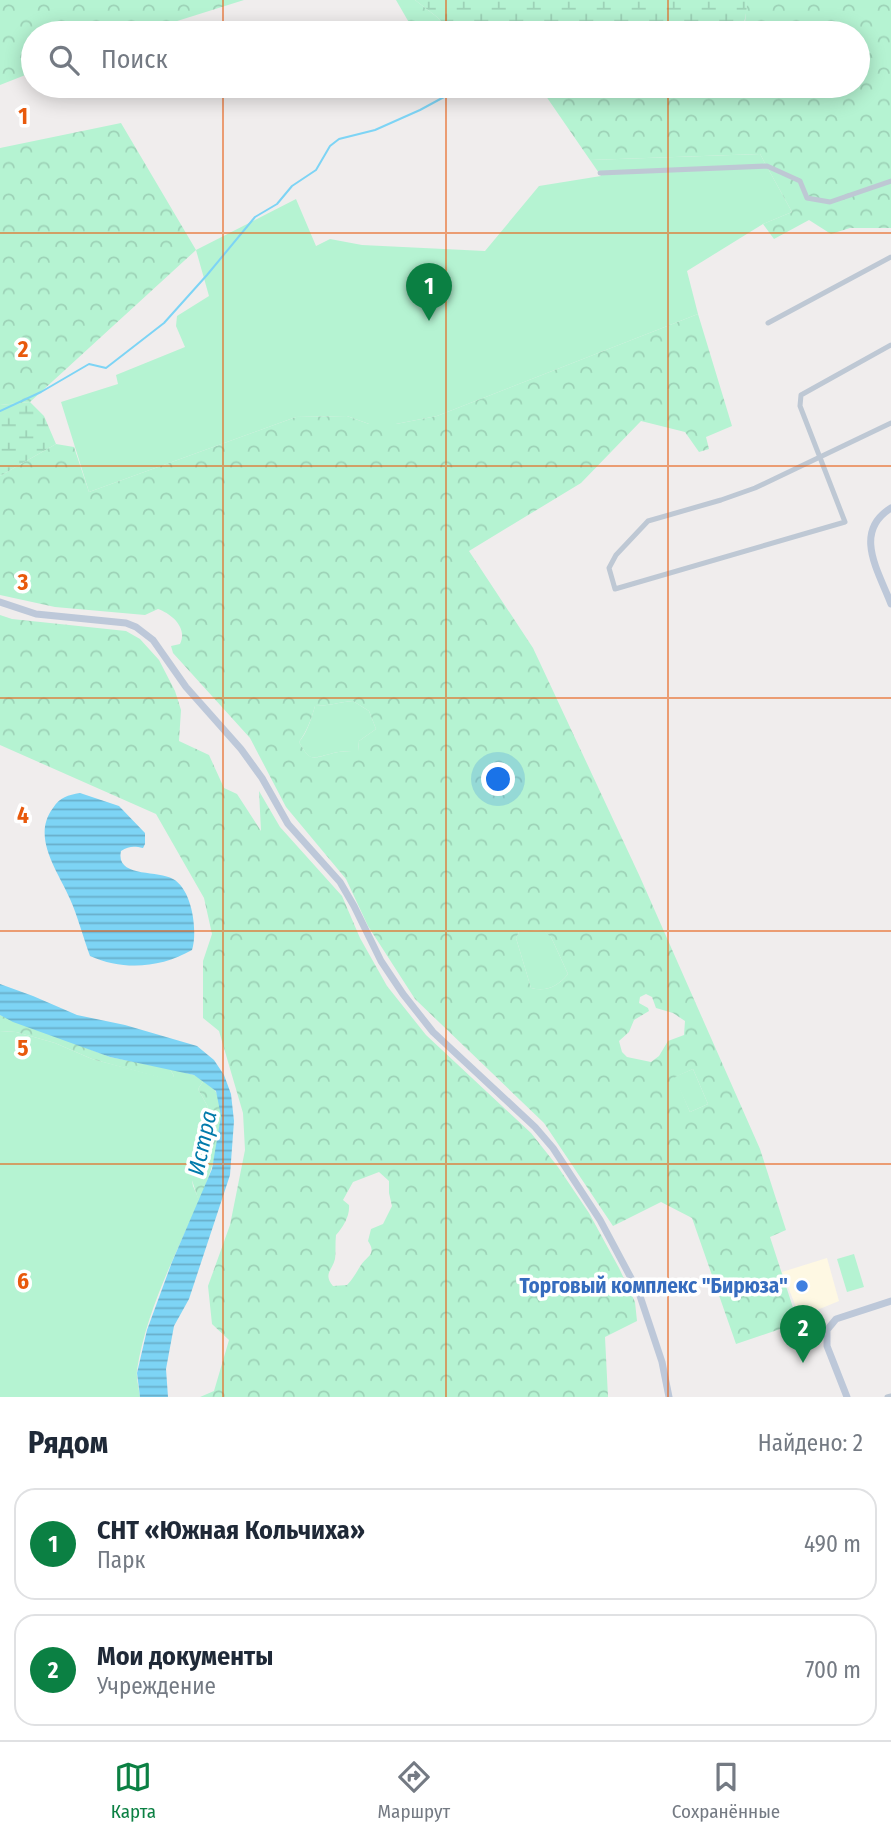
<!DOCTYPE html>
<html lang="ru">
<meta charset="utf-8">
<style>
body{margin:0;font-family:"Fira Sans Condensed",sans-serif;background:#f2f2f3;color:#1f2937}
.you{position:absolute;left:499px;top:780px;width:24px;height:24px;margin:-18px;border:5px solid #fff;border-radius:50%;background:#1a73e8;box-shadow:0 0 0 10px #1a73e833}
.badge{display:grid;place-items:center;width:46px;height:46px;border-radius:50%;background:#0b8043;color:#fff;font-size:23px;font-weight:700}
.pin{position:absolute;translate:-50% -58px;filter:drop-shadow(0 2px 4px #0008)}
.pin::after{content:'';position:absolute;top:37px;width:24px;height:21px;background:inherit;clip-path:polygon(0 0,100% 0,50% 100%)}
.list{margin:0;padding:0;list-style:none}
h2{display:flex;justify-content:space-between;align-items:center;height:91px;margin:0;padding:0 28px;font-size:30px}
h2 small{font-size:23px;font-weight:400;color:#747a83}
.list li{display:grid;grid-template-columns:46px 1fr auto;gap:21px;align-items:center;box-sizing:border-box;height:112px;margin:0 14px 14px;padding:0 14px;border:2px solid #e0e1e3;border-radius:21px}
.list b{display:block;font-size:26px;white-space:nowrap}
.list p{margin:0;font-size:23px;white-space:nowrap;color:#747a83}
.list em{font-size:23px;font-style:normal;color:#747a83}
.icon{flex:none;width:38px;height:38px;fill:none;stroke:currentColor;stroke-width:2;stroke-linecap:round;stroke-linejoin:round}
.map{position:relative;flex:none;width:891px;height:1397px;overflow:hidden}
.search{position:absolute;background:#fff;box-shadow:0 4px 18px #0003;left:21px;right:21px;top:21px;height:77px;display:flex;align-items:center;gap:18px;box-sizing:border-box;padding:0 24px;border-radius:38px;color:#747a83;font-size:26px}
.sheet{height:343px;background:#fff}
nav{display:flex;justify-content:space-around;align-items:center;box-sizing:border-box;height:98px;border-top:2px solid #e0e1e3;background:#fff;font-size:19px;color:#747a83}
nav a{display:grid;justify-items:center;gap:4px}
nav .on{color:#0b8043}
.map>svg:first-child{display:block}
.commercial{fill:#fef8e3}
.green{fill:#b5f3d2}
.forest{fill:url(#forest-crowns);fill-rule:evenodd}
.wetland{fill:url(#wetland-marsh)}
.water{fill:url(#water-rules)}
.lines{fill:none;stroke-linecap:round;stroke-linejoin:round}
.stream{stroke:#7dd4f5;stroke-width:2}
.minor{stroke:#bec8d4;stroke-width:5}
.secondary{stroke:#bdc8d9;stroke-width:7}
.grid{fill:none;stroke:#e8590c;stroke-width:2;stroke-opacity:0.55}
.shop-dot{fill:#3f7fe0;stroke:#fff;stroke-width:2.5}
.labels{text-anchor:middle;stroke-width:7;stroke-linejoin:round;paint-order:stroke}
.shop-label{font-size:21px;font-weight:bold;fill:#366cbe;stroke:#fff;text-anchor:end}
.water-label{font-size:23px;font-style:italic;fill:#017aab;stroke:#fff}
.grid-label{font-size:23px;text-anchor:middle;font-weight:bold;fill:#e8590c;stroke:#fff;stroke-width:7;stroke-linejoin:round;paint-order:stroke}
</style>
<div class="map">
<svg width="891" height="1397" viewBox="0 0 891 1397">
<defs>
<pattern id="forest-crowns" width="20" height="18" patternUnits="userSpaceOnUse" patternTransform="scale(1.75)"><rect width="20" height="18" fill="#b5f3d2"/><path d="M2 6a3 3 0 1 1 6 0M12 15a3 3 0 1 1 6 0" fill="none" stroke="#9dd2b7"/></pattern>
<pattern id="wetland-marsh" width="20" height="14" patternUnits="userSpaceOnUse" patternTransform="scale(1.75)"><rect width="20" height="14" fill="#b5f3d2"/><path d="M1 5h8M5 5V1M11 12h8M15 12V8" fill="none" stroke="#9dd2b7"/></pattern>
<pattern id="water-rules" width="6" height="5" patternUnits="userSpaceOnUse" patternTransform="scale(1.75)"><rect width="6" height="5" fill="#7dd4f5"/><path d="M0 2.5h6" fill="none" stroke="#68aeca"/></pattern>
</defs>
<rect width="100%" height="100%" fill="#f0eded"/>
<path class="commercial" d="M827,1258l12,43 -39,16 -18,-45z"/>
<path class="green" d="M760,154l32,58 -29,12 -76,47 11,43 -261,102 -41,8h-27l-22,-8 -51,1 -207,75 -28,-90 57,-18 -2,-9 69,-28 -9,-21 1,-10 32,-20 -13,-46 100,-51 20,47 14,-7 32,6 123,6 54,-65 62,-10 -11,-16z
M353,701l16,10 7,18 -17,12 -1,10c-9,0 -19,0 -28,3 -20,5 -20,7 -31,-12 8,-9 13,-25 16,-36 14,0 24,-4 38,-5z
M543,930l8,7 17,37c-10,12 -21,18 -37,14l-15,-50 3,-6z
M0,1031l16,1 39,11 37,16 76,20 6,-3 -4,-7 24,6 10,5 -6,9 10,18 -3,10 5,9c-7,13 -21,45 -17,60 2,5 5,10 6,16 -24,53 -53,110 -62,168 -1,9 2,18 3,27h-140z
M693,1069l15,35 -18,8 -16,-35z
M854,1254l10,33 -17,5 -10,-33z"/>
<path class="forest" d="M0,0h244l-105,33h-106v39l-33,13z
M396,0h19l22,17 16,16h-38z
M747,0h144v228h-41l-19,6 -22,-14 -35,19 -11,-15 29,-12 -32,-58 -170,6 -51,-74h319v-53h-118l5,-10z
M121,123l75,127 -166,152 -30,3v-257z
M698,314l34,112 -26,11 3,12 -10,3 -14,-20 -44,-11 -60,62 -112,68 64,97 107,229 120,272 26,81 -16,7 28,86 -62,21 -44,-126 -31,-16 -48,24 -69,-103 -129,-124 -47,-73 -22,-47 -60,-72 -36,-69 -77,-85 -2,-7 9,-2c8,-16 -8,-30 -22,-35l-13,6 -90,-8 -55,-12v-119l56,-32 18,3 15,45 207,-75 51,-1 22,8h27l41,-8zM353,701l16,10 7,18 -17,12 -1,10c-9,0 -19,0 -28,3 -19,5 -20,7 -31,-12 7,-9 13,-24 16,-36 14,0 24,-4 38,-5zM542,930l9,7 17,37c-10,12 -21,18 -37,14l-15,-50 3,-6zM646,994l6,3 4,11 17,5 12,8 -1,14 -16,6 -9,15 -8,6 -24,-5 -5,-5 -3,-11 10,-9 5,-12 15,-9 -1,-3 -9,-5 1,-6zM693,1069l15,35 -18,8 -15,-35z
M0,615l12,4 114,12 14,8 19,21 16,31 6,19 -2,31 30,14 15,33 13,6 24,37 -2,-40 21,36 62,69 18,42 27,48 39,49 105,98 27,34 31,46 30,55 16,34 2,19 -32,16 3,60h-408l14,-6 15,-51 -17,-16 -4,-38 22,-61 15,-75 -2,-37 -24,-82 -16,-13v-57l9,-27 -8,-36 -48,-84 -156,-69zM379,1172l10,9v12l3,13 -9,18 -12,5 -3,12c9,13 -1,15 -7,24 -5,8 -8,14 -14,20l-14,1c-10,-12 -1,-15 2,-27 1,-7 0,-16 1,-24 7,-8 14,-19 13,-30l-6,-5 10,-18z
M0,1015l110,42 60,12 4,7 -5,4 -77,-21 -37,-16 -39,-11 -16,-1z
M204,1080c4,3 10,8 12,12 15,28 -6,83 -17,110l-9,-28 10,-19v-10l10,-19 -5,-9 3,-10 -10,-18z"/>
<path class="wetland" d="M415,0h332c0,12 -2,22 -7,33h-287l-16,-16z
M30,402l14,14 12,28 -56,32v-71z"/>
<path class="water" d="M80,793l39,13 26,27v11l-2,4c-9,-2 -14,-2 -22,3 -6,27 37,19 52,28 19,10 25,52 19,71 -32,18 -68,21 -102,6 -7,-19 -12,-39 -20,-57 -12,-28 -39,-62 -17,-91 7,-11 15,-13 27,-15z
M0,984l33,12 44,19 48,10 72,21 17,14 10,15 7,19 3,27 -4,54 -41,124 -15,27 -8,43 2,28h-28l-3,-24 10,-43 25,-68 40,-93 9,-53 -5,-25 -22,-16 -84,-18 -97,-35 -13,-7z"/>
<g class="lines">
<path class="stream" d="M0,411l41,-19 48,-28 17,4 58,-45 43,-48 48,-58 22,-13 15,-18 24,-16 14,-24 9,-7 36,-9 45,-20 24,-13 6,-11"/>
<path class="minor" d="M600,173l167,-7 33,15 7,17 23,4 61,-21
M768,323l123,-66
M891,345l-90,50 -1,11 45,116 -230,67 -6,-21 7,-13 32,-34 73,-21 34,-12 136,-65
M887,1397l4,-1"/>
<path class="secondary" d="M891,508c-39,24 -12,64 0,96
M0,602l36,12 90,9 10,4 17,13 33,47 55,62 21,29 26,46 52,58 14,24 27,55 22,33 30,38 102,95 18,21 47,72 39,73 23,69 7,35
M847,1397l-20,-51v-16l9,-11 55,-18"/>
</g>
<path class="grid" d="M223,0v33M446,0v33M668,0v33M223,86v1311M446,86v1311M668,86v1311M0,233h891M0,466h891M0,698h891M0,931h891M0,1164h891"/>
<circle class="shop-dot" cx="802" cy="1286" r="7"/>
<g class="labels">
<g class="shop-label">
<text x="788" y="1293">Торговый комплекс "Бирюза"</text>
</g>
<g class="water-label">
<text transform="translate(202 1143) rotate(-78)" y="8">Истра</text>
</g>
</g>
<g class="grid-label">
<text x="23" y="124">1</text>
<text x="23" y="357">2</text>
<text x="23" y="590">3</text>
<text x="23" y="823">4</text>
<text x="23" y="1056">5</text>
<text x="23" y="1289">6</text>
</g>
</svg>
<div class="you"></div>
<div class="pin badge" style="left:429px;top:321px">1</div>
<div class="pin badge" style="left:803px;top:1363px">2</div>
<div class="search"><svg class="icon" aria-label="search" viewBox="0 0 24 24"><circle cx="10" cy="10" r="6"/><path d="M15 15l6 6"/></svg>Поиск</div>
</div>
<section class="sheet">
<h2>Рядом<small>Найдено: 2</small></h2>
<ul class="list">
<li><span class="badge">1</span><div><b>СНТ «Южная Кольчиха»</b><p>Парк</p></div><em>490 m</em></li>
<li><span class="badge">2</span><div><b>Мои документы</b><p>Учреждение</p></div><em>700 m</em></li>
</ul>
</section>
<nav>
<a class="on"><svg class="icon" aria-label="map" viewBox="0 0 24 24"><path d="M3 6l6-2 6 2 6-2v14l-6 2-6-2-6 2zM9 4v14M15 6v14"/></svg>Карта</a>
<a><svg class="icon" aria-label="directions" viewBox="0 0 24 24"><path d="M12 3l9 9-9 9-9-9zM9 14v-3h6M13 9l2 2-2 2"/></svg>Маршрут</a>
<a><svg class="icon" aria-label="saved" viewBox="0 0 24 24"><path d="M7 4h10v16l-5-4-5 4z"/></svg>Сохранённые</a>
</nav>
